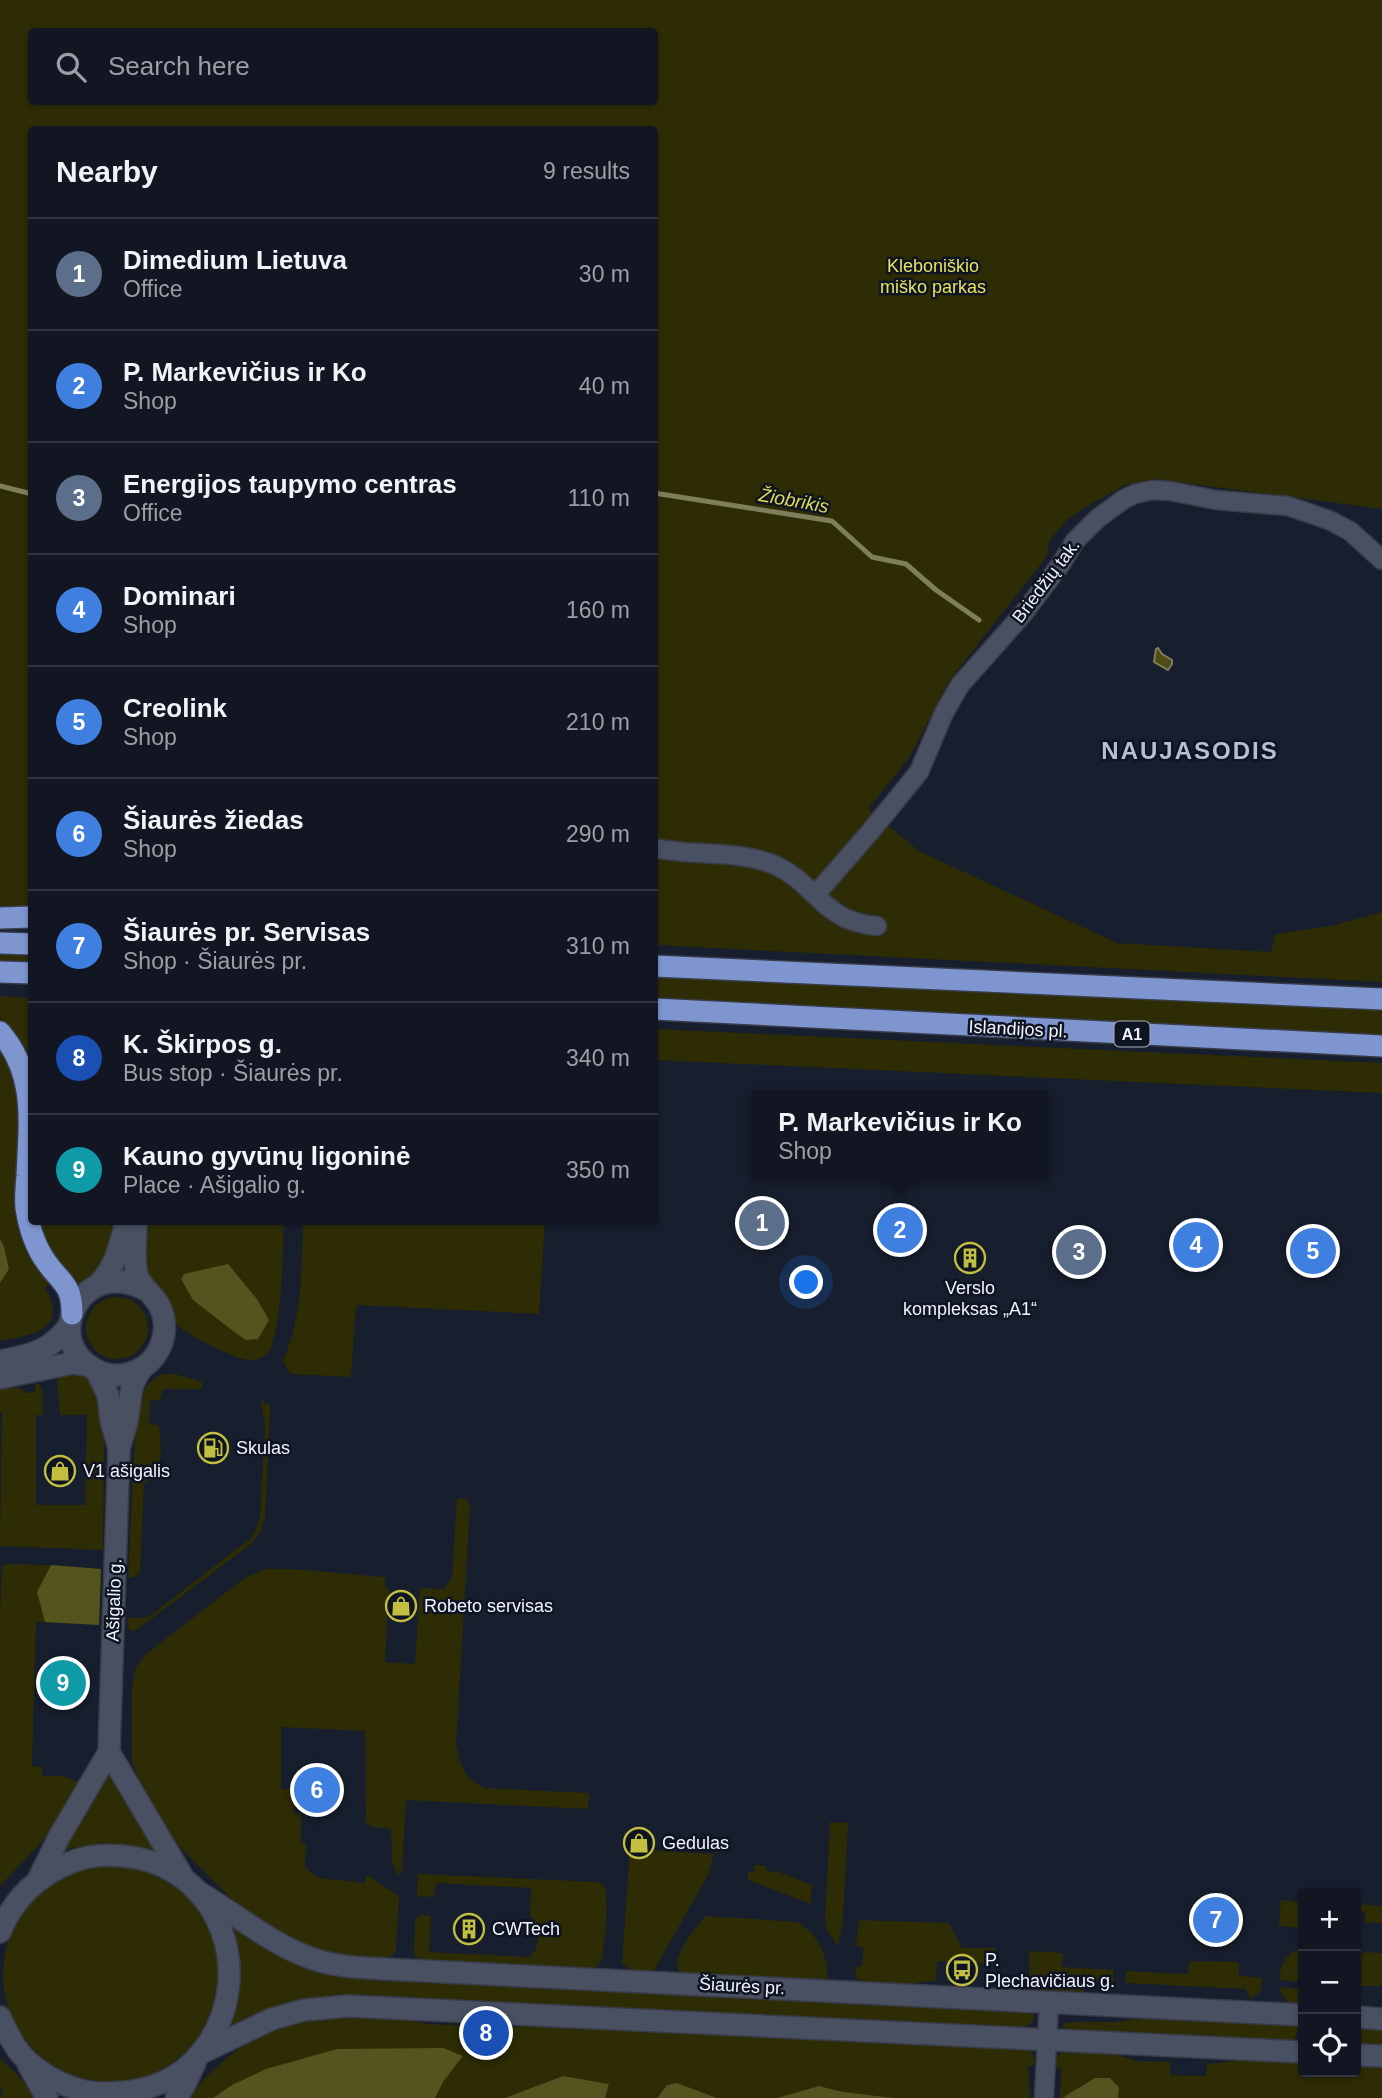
<!DOCTYPE html>
<meta charset="utf-8">
<style>
body{margin:0;font-family:Arial,sans-serif;background:#1e232f;color:#f1f3f6}
.controls{position:absolute;right:21px;bottom:21px;display:grid;overflow:hidden;border-radius:7px;box-shadow:0 2px 5px #0004}
.controls button{width:63px;height:63px;display:grid;place-items:center;padding:0;border:0;border-bottom:2px solid #303540;background:#111622;color:#f1f3f6;font:35px sans-serif}
.you{position:absolute;left:807px;top:1283px;width:24px;height:24px;margin:-18px;border:5px solid #fff;border-radius:50%;background:#1a73e8;box-shadow:0 0 0 10px #1a73e833}
.badge{display:grid;place-items:center;width:46px;height:46px;border-radius:50%;background:#ea580c;color:#fff;font-size:23px;font-weight:700}
.pin{position:absolute;translate:-50% -50%;border:4px solid #fff;box-shadow:0 2px 7px #0006}
.popup{position:absolute;left:751px;top:1090px;width:298px;height:91px;box-sizing:border-box;display:grid;place-content:center;border-radius:7px;background:#111622;filter:drop-shadow(0 2px 5px #0005);font-size:23px;white-space:nowrap;color:#9c9fa5}
.popup b{font-size:26px;color:#f1f3f6}
.popup::after{content:'';position:absolute;left:50%;top:100%;margin-left:-14px;border:14px solid transparent;border-top-color:#111622}
.list{margin:0;padding:0;list-style:none}
h2{display:flex;justify-content:space-between;align-items:center;height:91px;margin:0;padding:0 28px;font-size:30px}
h2 small{font-size:23px;font-weight:400;color:#9c9fa5}
.list li{display:grid;grid-template-columns:46px 1fr auto;gap:21px;align-items:center;box-sizing:border-box;height:112px;padding:0 28px;border-top:2px solid #303540}
.list b{display:block;font-size:26px;white-space:nowrap}
.list p{margin:0;font-size:23px;white-space:nowrap;color:#9c9fa5}
.list em{font-size:23px;font-style:normal;color:#9c9fa5}
.icon{flex:none;width:38px;height:38px;fill:none;stroke:currentColor;stroke-width:2;stroke-linecap:round;stroke-linejoin:round}
.map{position:relative;flex:none;width:1382px;height:2098px;overflow:hidden}
.search{position:absolute;background:#111622;box-shadow:0 2px 5px #0004;left:28px;top:28px;width:630px;height:77px;display:flex;align-items:center;gap:18px;box-sizing:border-box;padding:0 24px;border-radius:7px;color:#9c9fa5;font-size:26px}
.panel{position:absolute;background:#111622;box-shadow:0 2px 5px #0004;left:28px;top:126px;width:630px;height:1099px;border-radius:7px}
.map>svg:first-child{display:block}
.green{fill:#2d2c05;fill-rule:evenodd}
.forest{fill:#55531e}
.water{fill:#4e4c16;stroke:#7f7e5b;stroke-width:2}
.lines{fill:none;stroke-linecap:round;stroke-linejoin:round}
.stream{stroke:#7f7e5b;stroke-width:5}
.minor-casing{stroke:#383b48;stroke-width:21}
.tertiary-casing{stroke:#383b48;stroke-width:24}
.secondary-casing{stroke:#383b48;stroke-width:24}
.trunk-casing{stroke:#383b48;stroke-width:24}
.minor{stroke:#495062;stroke-width:18}
.tertiary{stroke:#495062;stroke-width:21}
.secondary{stroke:#495062;stroke-width:21}
.trunk{stroke:#7e95d0;stroke-width:21}
.labels{text-anchor:middle;stroke-width:5;stroke-linejoin:round;paint-order:stroke}
.shield{fill:#0f1423;stroke:#acb1bc;stroke-width:2}
.shield-label{font-size:16px;font-weight:bold;fill:#f0f4fd}
.park-label{font-size:18px;fill:#e6e35e;stroke:#0f1423}
.street-label{font-size:18px;fill:#f0f4fd;stroke:#0f1423}
.poi-label{font-size:18px;fill:#f0f4fd;stroke:#0f1423;text-anchor:start}
.water-label{font-size:19px;font-style:italic;fill:#dedb55;stroke:#0f1423}
.district-label{font-size:24px;font-weight:bold;letter-spacing:2px;fill:#b5bed3;stroke:#0f1423}
</style>
<div class="map">
<svg width="1382" height="2098" viewBox="0 0 1382 2098">
<rect width="100%" height="100%" fill="#171e2d"/>
<path class="green" d="M0,0h1382v509l-227,-30 -30,6 -37,21 -21,14 -18,21 -2,15 -97,124 -41,78 -41,51 51,42 198,92 154,9 4,-18 56,-8 51,-14v70l-727,-37 -1,-815h-622v784l-32,-1zM32,32h622v70h-622z
M0,942l31,2v26l-31,-2z
M654,974l728,36v25l-727,-34z
M0,996l31,2v69l-8,-21 -23,-29z
M655,1029l727,34v30l-727,-33z
M0,1045l17,34 4,31 -5,96 7,33 13,25 15,18 -7,6c6,8 8,11 9,21 2,25 -34,28 -53,32v-58l9,-14 -5,-22 -4,-8z
M39,1222h78l-17,51 -20,11c-23,-21 -32,-33 -41,-62z
M148,1222h136c-1,26 -2,113 -16,131 -4,5 -14,8 -20,7 -11,0 -58,-24 -67,-32 -10,-9 -29,-41 -34,-54 -7,-15 -3,-37 1,-52z
M303,1222h242l-6,92 -183,-9 -5,72 -58,-3 -5,-3 -5,-10c20,-47 18,-89 20,-139z
M86 1328a31 31 0 1 1 62 0a31 31 0 1 1-62 0Z
M63,1372h19l9,7 9,10 4,38 -1,123 -103,-4 2,-133h-2v-25h19l8,5 8,-1 1,-10 5,4 1,3 1,26h-7v90h49l2,-90h-27l-3,-34z
M164,1374h11l27,8v7h-39l-2,10 -11,2 -1,22 10,3c2,23 6,43 -15,57l-4,90 -7,5h-5l8,-164c5,-17 10,-35 28,-40z
M261,1401l9,4v8l-5,105 -6,16 -8,10 -113,85 -5,2 -4,-1 -2,-12h17l7,-3 100,-77 5,-9 4,-13 5,-90z
M457,1498l10,1 3,7 -14,239 5,20 8,13 15,10 105,5 -1,16 -182,-9 -4,73 -5,1 -5,-13 -1,-32 -19,-2 -6,-5 -1,-91 -84,-4v62h13v25h7v29h5l-1,24 13,11 47,5 1,-7h3l30,20 -3,53 -3,6 -6,3 -47,-3 -31,-6 -48,-27 -28,-22 -58,-58 -32,-50 -11,-32v-73l4,-20 10,-13 100,-77 19,-8h27l93,8v10l4,2 -4,73 30,2 5,-76 24,1 8,-11z
M7,1564l44,1 50,4 -2,56 -63,-3 -4,144 10,1v9h19l18,6 -18,36 -21,26 -40,42v-271l2,-49z
M109,1767l46,84c-34,-10 -57,-9 -91,-1z
M830,1822l18,1 -5,96 -5,27 -10,-14 -3,-13z
M630,1849l84,5 -6,21 -55,97 -22,-1 -9,-8z
M754,1865l12,1v5l13,1 33,13 -1,19 -58,-22 -5,-4v-6h6z
M3 1974a108 108 0 1 1 216 0a108 108 0 1 1-216 0Z
M418,1874l180,8 7,5c3,11 1,68 -6,77 -4,5 -10,5 -15,6l-163,-10 -6,-4 -1,-5 1,-32 6,-4 10,1 -2,36 101,5 6,-8 2,-13 -1,-9 -7,-12 1,-27 -95,-5 -2,14 -17,-1z
M1281,1900l22,2v26l-24,-2z
M1356,1904l26,2v17h-17v-11l-9,-1z
M705,1916l93,6c21,14 31,34 29,59l-147,-7c-11,-16 15,-45 25,-58z
M859,1920l90,3 13,25h34v16l-59,-3 -1,20c-21,1 -64,9 -81,-4l1,-10 6,-1 1,-18 -7,-3z
M230,1925l57,34 742,51 4,4 1,4 -3,6 -10,5 -690,-33 -31,5 -72,34c7,-25 16,-52 11,-78 -2,-11 -6,-22 -9,-32z
M1298,1949h5v33l-24,-2c1,-14 6,-24 19,-31z
M1029,1951l34,2 -1,14 51,3v12l-25,-1 -5,12 -40,-2 -14,-5z
M1365,1952l17,1v33h-23v-29z
M1189,1961l50,1v14l23,2 -1,12 -10,10 -5,-11 -121,-6 1,-12 62,3z
M1280,1987l23,2v16l-14,-1 -8,-11z
M333,2016l50,1 46,7 74,4 32,-3 489,22 7,3 5,15 -8,1 2,32h-136l-51,-6 -24,-6 -42,12h-60l-40,-15 -20,12v3h-52l4,-14 -46,-8 -58,22h-70l8,-16 20,-26 -231,29 -19,13h-27c31,-34 72,-72 119,-80 9,-1 19,-1 28,-2z
M1150,2017l151,7 -8,18 -225,-11 -6,-5 5,-4h50z
M1356,2026l26,1v19l-26,-1z
M1064,2050h36l37,11 33,1v13l36,1 1,-12 45,-5 51,3v10h53v-7l26,1v32h-264l1,-11 -9,-9 -25,5 -21,15h-4l1,-30 -6,-1v-9z
M0,2058l40,40h-39l2,-6 -3,-5z"/>
<path class="forest" d="M0,1239l4,8 5,22 -9,14z
M228,1264l29,35 12,21 -11,19 -12,1 -13,-9 -40,-31 -12,-21 3,-5z
M51,1565l50,4 -2,56 -54,-3 -8,-30z
M443,2048l20,8 -20,26 -8,16h-222l19,-13 34,-16 71,-20z
M563,2076l46,8 -4,14h-100z
M1095,2078h15l9,9 -1,11h-54l1,-2z
M677,2083l40,15h-60l10,-13z
M819,2086l24,6 51,6h-117z"/>
<path class="water" d="M1158,648l4,6 10,6v4l-4,6 -14,-8 2,-13z"/>
<g class="lines">
<path class="stream" d="M0,486l32,8
M654,493l178,28 40,36 34,7 30,26 43,30"/>
<g class="minor-casing">
<path id="minor" d="M654,848c41,9 85,1 123,18 28,13 43,40 68,52 11,5 21,7 32,8
M816,894l54,-62 49,-60 25,-59 16,-28 63,-71 38,-50 14,-23 22,-22 27,-20 11,-5 17,-4 18,1 46,9 72,6 41,14 21,11 32,29
M1044,2098l5,-96"/>
</g>
<g class="tertiary-casing">
<path id="tertiary" d="M0,1361c30,-5 53,-11 70,-37
M0,1378l73,-15 15,2"/>
</g>
<g class="secondary-casing">
<path id="secondary" d="M136,1222c0,17 -3,36 1,53 4,12 16,19 22,30 14,26 0,60 -29,68 -12,4 -25,2 -36,-4 -53,-29 -12,-114 52,-79
M99,1284c17,-18 21,-39 27,-62
M96,1370l12,25 3,26 8,27
M109,1752l75,127
M39,1878l20,-41 50,-85 10,-304c3,-9 6,-18 8,-27 5,-23 0,-32 15,-53
M200,1893c34,20 66,47 103,62 31,14 68,13 102,15l898,45
M0,1932c14,-35 40,-58 74,-71 20,-7 42,-7 63,-3 84,17 117,114 72,184 -9,13 -19,25 -33,33 -22,14 -46,18 -71,18 -29,1 -65,-17 -84,-39 -9,-10 -15,-24 -21,-37
M1356,2017l26,2
M203,2052l69,-33 32,-9 44,-4 955,46
M1356,2055l26,1
M28,2064l19,34
M176,2098l8,-12 11,-23"/>
</g>
<g class="trunk-casing">
<path id="trunk" d="M0,918l32,-1
M0,943l32,1
M654,966l728,33
M0,972l32,1
M654,1009l728,37
M0,1032c37,43 29,91 27,144 -1,10 -2,21 -1,32 3,19 9,39 21,55 15,21 25,21 25,51"/>
</g>
<use href="#minor" class="minor"/>
<use href="#tertiary" class="tertiary"/>
<use href="#secondary" class="secondary"/>
<use href="#trunk" class="trunk"/>
</g>
<defs>
<g id="building-ring" transform="scale(1.575)"><circle r="9.5" fill="#0f1423" stroke="#c1be40" stroke-width="1.5"/><path d="M-4-6H4V6H1V3H-1V6H-4ZM-2.5-4.3h1.7v1.8h-1.7ZM.8-4.3h1.7v1.8H.8ZM-2.5-1h1.7V.8h-1.7ZM.8-1h1.7V.8H.8Z" fill="#c1be40"/></g>
<g id="fuel-ring" transform="scale(1.575)"><circle r="9.5" fill="#0f1423" stroke="#c1be40" stroke-width="1.5"/><path d="M-5.5-6h7V0h2V4h1.3V-2.5L3-4.5l.8-.8L6-3V5H2.5V1h-1V6h-7ZM-4.2-4.7v3.2H.2V-4.7Z" fill="#c1be40"/></g>
<g id="shop-ring" transform="scale(1.575)"><circle r="9.5" fill="#0f1423" stroke="#c1be40" stroke-width="1.5"/><path d="M-5-2.5h2.3a2.7 3.5 0 0 1 5.4 0H5L5.5 6h-11ZM-1.5-2.5h3a1.5 2.3 0 0 0-3 0Z" fill="#c1be40"/></g>
<g id="bus-ring" transform="scale(1.575)"><circle r="9.5" fill="#0f1423" stroke="#c1be40" stroke-width="1.5"/><path d="M-5-6H5V4H4V6H2V4H-2V6H-4V4H-5ZM-3.5-4V0h7V-4ZM-3.5 1.2v1.5H-2V1.2ZM2 1.2v1.5H3.5V1.2Z" fill="#c1be40"/></g>
</defs>
<g fill-rule="evenodd">
<use href="#building-ring" x="970" y="1258"/>
<use href="#fuel-ring" x="213" y="1448"/>
<use href="#shop-ring" x="60" y="1471"/>
<use href="#shop-ring" x="401" y="1606"/>
<use href="#shop-ring" x="639" y="1843"/>
<use href="#building-ring" x="469" y="1929"/>
<use href="#bus-ring" x="962" y="1970"/>
</g>
<g class="labels">
<rect class="shield" x="1114.5" y="1021.5" width="35" height="25" rx="5"/>
<g class="shield-label">
<text x="1132" y="1040">A1</text>
</g>
<g class="park-label">
<text x="933" y="272">Kleboniškio<tspan x="933" dy="21">miško parkas</tspan></text>
</g>
<g class="street-label">
<text transform="translate(1046 581) rotate(-53)" y="6">Briedžių tak.</text>
<text transform="translate(1018 1029) rotate(3)" y="6">Islandijos pl.</text>
<text transform="translate(114 1600) rotate(-88)" y="6">Ašigalio g.</text>
<text transform="translate(742 1986) rotate(3)" y="6">Šiaurės pr.</text>
</g>
<g class="poi-label">
<text x="970" y="1294" text-anchor="middle">Verslo<tspan x="970" dy="21">kompleksas „A1“</tspan></text>
<text x="236" y="1454">Skulas</text>
<text x="83" y="1477">V1 ašigalis</text>
<text x="424" y="1612">Robeto servisas</text>
<text x="662" y="1849">Gedulas</text>
<text x="492" y="1935">CWTech</text>
<text x="985" y="1966">P.<tspan x="985" dy="21">Plechavičiaus g.</tspan></text>
</g>
<g class="water-label">
<text transform="translate(794 500) rotate(10)" y="7">Žiobrikis</text>
</g>
<g class="district-label">
<text x="1190" y="759">NAUJASODIS</text>
</g>
</g>
</svg>
<div class="controls">
<button>+</button>
<button>−</button>
<button><svg class="icon" aria-label="locate" viewBox="0 0 24 24"><circle cx="12" cy="12" r="6"/><path d="M12 2v4M12 18v4M2 12h4M18 12h4"/></svg></button>
</div>
<div class="you"></div>
<div class="pin badge" style="left:762px;top:1223px;background:#5c6f8a">1</div>
<div class="pin badge" style="left:900px;top:1230px;background:#3f7fe0">2</div>
<div class="popup"><b>P. Markevičius ir Ko</b>Shop</div>
<div class="pin badge" style="left:1079px;top:1252px;background:#5c6f8a">3</div>
<div class="pin badge" style="left:1196px;top:1245px;background:#3f7fe0">4</div>
<div class="pin badge" style="left:1313px;top:1251px;background:#3f7fe0">5</div>
<div class="pin badge" style="left:317px;top:1790px;background:#3f7fe0">6</div>
<div class="pin badge" style="left:1216px;top:1920px;background:#3f7fe0">7</div>
<div class="pin badge" style="left:486px;top:2033px;background:#1a4fb4">8</div>
<div class="pin badge" style="left:63px;top:1683px;background:#0f9aa8">9</div>
<div class="search"><svg class="icon" aria-label="search" viewBox="0 0 24 24"><circle cx="10" cy="10" r="6"/><path d="M15 15l6 6"/></svg>Search here</div>
<section class="panel">
<h2>Nearby<small>9 results</small></h2>
<ul class="list">
<li><span class="badge" style="background:#5c6f8a">1</span><div><b>Dimedium Lietuva</b><p>Office</p></div><em>30 m</em></li>
<li><span class="badge" style="background:#3f7fe0">2</span><div><b>P. Markevičius ir Ko</b><p>Shop</p></div><em>40 m</em></li>
<li><span class="badge" style="background:#5c6f8a">3</span><div><b>Energijos taupymo centras</b><p>Office</p></div><em>110 m</em></li>
<li><span class="badge" style="background:#3f7fe0">4</span><div><b>Dominari</b><p>Shop</p></div><em>160 m</em></li>
<li><span class="badge" style="background:#3f7fe0">5</span><div><b>Creolink</b><p>Shop</p></div><em>210 m</em></li>
<li><span class="badge" style="background:#3f7fe0">6</span><div><b>Šiaurės žiedas</b><p>Shop</p></div><em>290 m</em></li>
<li><span class="badge" style="background:#3f7fe0">7</span><div><b>Šiaurės pr. Servisas</b><p>Shop · Šiaurės pr.</p></div><em>310 m</em></li>
<li><span class="badge" style="background:#1a4fb4">8</span><div><b>K. Škirpos g.</b><p>Bus stop · Šiaurės pr.</p></div><em>340 m</em></li>
<li><span class="badge" style="background:#0f9aa8">9</span><div><b>Kauno gyvūnų ligoninė</b><p>Place · Ašigalio g.</p></div><em>350 m</em></li>
</ul>
</section>
</div>
